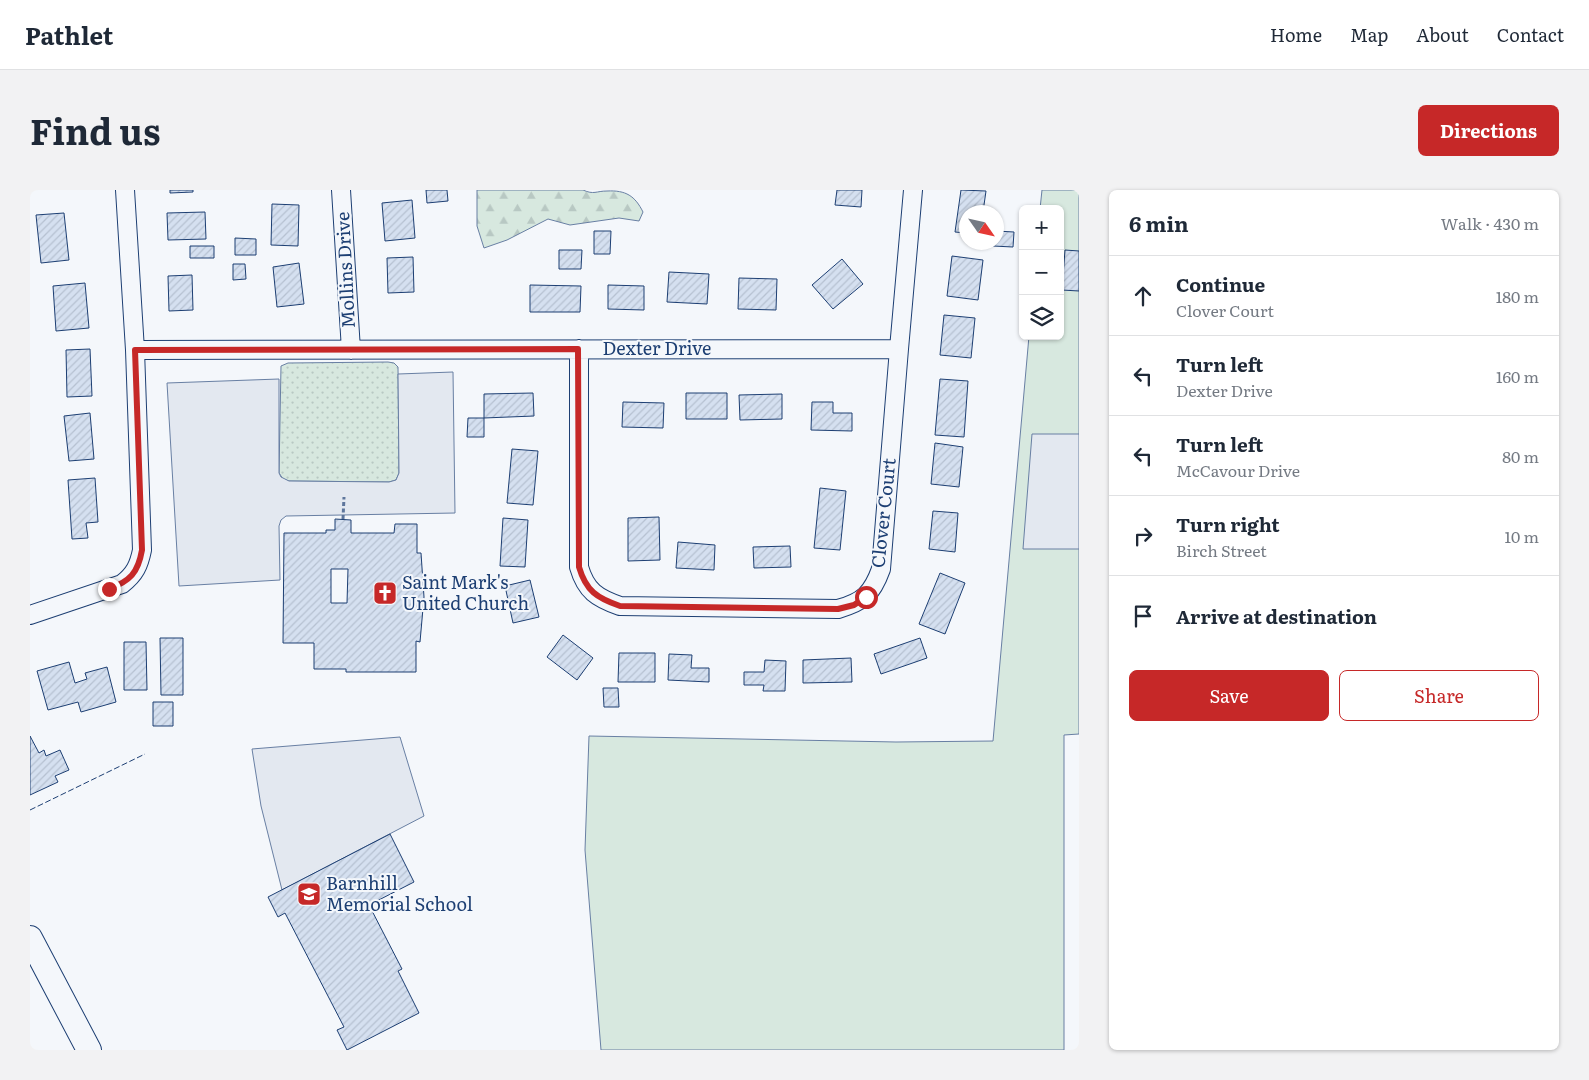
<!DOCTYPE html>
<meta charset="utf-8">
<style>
body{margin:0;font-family:Literata,serif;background:#f2f2f3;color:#1f2937}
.controls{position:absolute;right:15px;top:15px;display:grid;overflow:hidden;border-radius:8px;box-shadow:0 1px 4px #0004}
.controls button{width:45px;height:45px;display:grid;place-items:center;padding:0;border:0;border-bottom:1px solid #e0e1e3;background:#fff;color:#1f2937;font:25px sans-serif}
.compass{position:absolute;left:929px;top:15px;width:45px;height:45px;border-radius:50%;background:#fff;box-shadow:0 1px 4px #0004;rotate:124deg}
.stop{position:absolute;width:15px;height:15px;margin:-11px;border:4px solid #c62828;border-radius:50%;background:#fff}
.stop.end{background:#c62828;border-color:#fff;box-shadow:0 1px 5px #0008}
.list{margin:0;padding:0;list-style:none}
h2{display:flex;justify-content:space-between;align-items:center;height:65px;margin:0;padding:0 20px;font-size:21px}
h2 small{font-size:16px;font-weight:400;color:#747a83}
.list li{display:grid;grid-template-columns:32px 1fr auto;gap:15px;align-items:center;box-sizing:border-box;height:80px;padding:0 20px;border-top:1px solid #e0e1e3}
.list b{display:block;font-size:19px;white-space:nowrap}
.list p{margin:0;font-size:16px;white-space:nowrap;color:#747a83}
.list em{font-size:16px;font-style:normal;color:#747a83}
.actions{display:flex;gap:10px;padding:15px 20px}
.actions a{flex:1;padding:11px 0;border:1px solid #c62828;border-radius:8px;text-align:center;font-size:18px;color:#c62828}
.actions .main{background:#c62828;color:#fff}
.icon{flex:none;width:28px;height:28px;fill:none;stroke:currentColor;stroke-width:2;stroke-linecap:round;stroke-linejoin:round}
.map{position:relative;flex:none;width:1049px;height:860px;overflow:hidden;border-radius:8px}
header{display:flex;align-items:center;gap:30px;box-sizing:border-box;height:70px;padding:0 25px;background:#fff;border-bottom:1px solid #e0e1e3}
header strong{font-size:24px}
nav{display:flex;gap:28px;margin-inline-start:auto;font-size:18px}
.intro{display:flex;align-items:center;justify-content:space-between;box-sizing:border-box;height:120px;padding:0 30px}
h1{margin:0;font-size:35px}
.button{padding:12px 22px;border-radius:8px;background:#c62828;color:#fff;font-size:18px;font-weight:700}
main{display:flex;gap:30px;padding:0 30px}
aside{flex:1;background:#fff;border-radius:8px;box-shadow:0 1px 4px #0004}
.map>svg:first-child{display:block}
.grass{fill:url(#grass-dots);stroke:#687fa3}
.forest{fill:url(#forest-firs);stroke:#687fa3}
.pitch{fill:#d7e8df;stroke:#687fa3}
.parking{fill:#e3e8f0;stroke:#687fa3}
.building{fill:url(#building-hatch);stroke:#1d3f73;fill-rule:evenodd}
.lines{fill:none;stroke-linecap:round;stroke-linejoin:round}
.minor-casing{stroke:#1d3f73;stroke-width:20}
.secondary-casing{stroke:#1d3f73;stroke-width:26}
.path{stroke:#5e769c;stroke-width:3;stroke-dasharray:4 2.5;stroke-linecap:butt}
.minor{stroke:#f4f7fb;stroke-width:18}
.secondary{stroke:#f4f7fb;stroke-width:24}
.fence{stroke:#1d3f73;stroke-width:1;stroke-dasharray:6 2.5;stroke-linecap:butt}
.route{stroke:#c62828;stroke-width:6}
.labels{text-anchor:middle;stroke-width:4;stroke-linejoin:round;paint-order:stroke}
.street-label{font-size:18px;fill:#1d3f73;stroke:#f4f7fb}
.poi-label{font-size:18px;fill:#1d3f73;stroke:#f4f7fb;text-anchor:start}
</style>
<header>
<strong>Pathlet</strong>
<nav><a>Home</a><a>Map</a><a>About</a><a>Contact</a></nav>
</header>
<div class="intro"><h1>Find us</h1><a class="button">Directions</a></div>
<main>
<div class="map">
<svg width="1049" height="860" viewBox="0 0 1049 860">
<defs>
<pattern id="grass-dots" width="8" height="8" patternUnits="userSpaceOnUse" patternTransform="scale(1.25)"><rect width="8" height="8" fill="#d7e8df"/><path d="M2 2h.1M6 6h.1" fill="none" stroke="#b8c8c3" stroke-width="1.8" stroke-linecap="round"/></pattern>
<pattern id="forest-firs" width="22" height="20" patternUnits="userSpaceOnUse" patternTransform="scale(1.25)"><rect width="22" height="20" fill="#d7e8df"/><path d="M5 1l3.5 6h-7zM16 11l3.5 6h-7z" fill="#b8c8c3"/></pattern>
<pattern id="building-hatch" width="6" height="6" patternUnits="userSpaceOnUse" patternTransform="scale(1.25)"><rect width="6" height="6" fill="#d5e0f0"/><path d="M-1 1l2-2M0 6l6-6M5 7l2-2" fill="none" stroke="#b6c1d1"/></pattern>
</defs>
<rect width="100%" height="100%" fill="#f4f7fb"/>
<path class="grass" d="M358,172l6,1 4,4 1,106 -3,7 -7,2 -100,-1 -6,-2 -4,-6 2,-107 7,-3z"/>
<path class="forest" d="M447,0h106c11,5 13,1 24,1 19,-1 28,5 36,21l-4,9 -20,-3 -49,7 -22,-6 -41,21 -23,8 -7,-22z"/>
<path class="pitch" d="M1012,0h37v544l-15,1v315h-463l-16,-200 4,-114 307,6 97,-1 36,-405h31v-127h-20z"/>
<path class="parking" d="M423,182l2,141 -169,3 -5,4 -2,6 1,54 -101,6 -12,-203 112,-4v94l2,4 8,4 100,1 7,-2 3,-7 -1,-99z
M1002,244h47v115h-56z
M370,547l24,79 -142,74 -21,-84 -9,-57z"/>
<path class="building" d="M140,0h23v2l-23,1z
M396,0h21l1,11 -21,2z
M807,0h25l-1,17 -26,-2z
M931,0l25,1 -3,21h-17v21l-11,-1z
M382,10l3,38 -30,3 -3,-38z
M242,14l27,1 -1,41 -27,-1z
M175,22l1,27 -38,1 -1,-27z
M34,23l5,47 -28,3 -5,-48z
M564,41h17l-1,23h-16z
M966,41l18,1 -1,15 -20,-1v-4h3z
M205,48l21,1v16h-21z
M160,56h24v12h-24z
M529,60h23l-1,19h-22z
M1035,60l14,1v40l-17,-1z
M922,66l31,4 -5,40 -31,-4z
M383,67l1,35 -26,1 -1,-35z
M812,69l21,25 -30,25 -21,-24z
M269,73l5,41 -27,3 -4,-40z
M203,74h12l1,15 -13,1z
M639,82l40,2 -2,30 -40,-2z
M162,85l1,35 -24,1 -1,-35z
M709,88l38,1 -1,31 -38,-1z
M55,93l4,45 -33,3 -3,-45z
M500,95l51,1 -1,26h-50z
M578,95l36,1v24l-36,-1z
M914,125l31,3 -4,40 -31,-3z
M60,159l2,47 -25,1 -1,-47z
M910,189l28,2 -4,56 -29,-2z
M503,203l1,23 -50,2v-24z
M656,203h41v26h-41z
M752,204v25l-42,1 -1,-25z
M593,212l41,1 -1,25 -41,-1z
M782,212h21v11h19v18l-41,-1z
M60,223l4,46 -25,2 -5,-45z
M438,228h16v19h-17z
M905,253l28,4 -4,40 -28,-3z
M482,259l26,2 -5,54 -26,-2z
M65,288l3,44 -12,1 2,15 -16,1 -4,-59z
M790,298l26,3 -6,59 -26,-2z
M903,321l25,2 -3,39 -26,-3z
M629,327l1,43 -32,1v-43z
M473,328l25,2 -3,47 -25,-1z
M305,329l16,1v13h43l1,-9h22v29h4l3,44 -4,45 -4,-1v31h-70v-3h-32v-26h-31l1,-110h42v-3h9zM301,379h17l-1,34h-16z
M648,352l37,3 -1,25 -38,-2z
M760,356l1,21 -37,1 -1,-21z
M910,383l25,10 -20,51 -26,-10z
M500,390l9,37 -26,6 -8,-37z
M533,445l30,23 -16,22 -30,-23z
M130,448h23v57h-22z
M890,448l7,20 -46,16 -7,-20z
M94,452h22l1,48h-23z
M589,463h36v29h-37z
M639,464l23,1 -1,13h18v14l-41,-2z
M821,468l1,24 -49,1v-23z
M735,470l21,1 -1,30h-22l1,-6h-20v-13h20z
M39,472l6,21 12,-4 -2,-6 22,-6 9,35 -35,10 -3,-10 -30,8 -11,-39z
M573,498h15l1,19h-15z
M123,512h20v24h-20z
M0,546l9,17 5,-3 2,6 14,-6 9,20 -14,6 3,6 -28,13z
M360,644l24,48 -45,23 33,64 -4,2 21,42 -72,37 -10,-20 7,-3 -59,-114 -7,4 -10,-20z"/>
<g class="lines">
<g class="minor-casing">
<path id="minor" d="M311,0l10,160
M549,159v218c7,24 18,31 41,39l218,3c25,-7 34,-15 43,-40l18,-220
M105,160l764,-1 14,-159
M0,425l92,-31c13,-10 17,-19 20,-34l-7,-200 -10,-160"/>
</g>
<g class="secondary-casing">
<path id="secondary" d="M0,748l59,112"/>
</g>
<path class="path" d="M313,329l1,-22"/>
<use href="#minor" class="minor"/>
<use href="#secondary" class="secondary"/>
<path class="fence" d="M0,620l115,-56"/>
</g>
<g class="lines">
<path class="route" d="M79,399c21,-8 29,-16 33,-39l-7,-200 443,-1 1,218c7,24 18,31 41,39l218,3 16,-4 12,-8"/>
</g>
<defs>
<g id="church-square" transform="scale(1.25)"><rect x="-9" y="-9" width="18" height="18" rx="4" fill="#c62828" stroke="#f4f7fb"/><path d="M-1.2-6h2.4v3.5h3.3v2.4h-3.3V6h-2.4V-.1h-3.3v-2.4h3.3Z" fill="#fff"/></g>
<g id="school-square" transform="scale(1.25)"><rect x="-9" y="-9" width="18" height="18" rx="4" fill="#c62828" stroke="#f4f7fb"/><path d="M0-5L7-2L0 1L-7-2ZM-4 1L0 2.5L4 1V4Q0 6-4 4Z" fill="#fff"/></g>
</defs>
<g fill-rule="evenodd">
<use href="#church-square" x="355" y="403"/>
<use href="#school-square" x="279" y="704"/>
</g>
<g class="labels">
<g class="street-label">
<text transform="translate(316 80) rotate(-93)" y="6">Mollins Drive</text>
<text x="627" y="165">Dexter Drive</text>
<text transform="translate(854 323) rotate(-84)" y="6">Clover Court</text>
</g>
<g class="poi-label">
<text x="372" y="399">Saint Mark's<tspan x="372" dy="21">United Church</tspan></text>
<text x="296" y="700">Barnhill<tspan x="296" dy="21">Memorial School</tspan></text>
</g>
</g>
</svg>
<div class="controls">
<button>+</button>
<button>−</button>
<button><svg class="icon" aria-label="layers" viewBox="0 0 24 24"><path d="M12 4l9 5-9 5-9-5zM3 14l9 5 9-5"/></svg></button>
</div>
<svg class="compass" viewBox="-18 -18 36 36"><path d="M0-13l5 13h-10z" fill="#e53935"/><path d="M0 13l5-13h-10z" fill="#747a83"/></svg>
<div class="stop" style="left:836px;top:407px"></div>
<div class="stop end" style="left:79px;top:399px"></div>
</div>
<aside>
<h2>6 min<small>Walk · 430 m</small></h2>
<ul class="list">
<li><svg class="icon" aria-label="ahead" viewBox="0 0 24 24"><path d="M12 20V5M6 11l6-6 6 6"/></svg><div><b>Continue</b><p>Clover Court</p></div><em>180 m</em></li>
<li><svg class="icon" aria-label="left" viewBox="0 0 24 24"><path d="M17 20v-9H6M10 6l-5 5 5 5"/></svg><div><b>Turn left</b><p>Dexter Drive</p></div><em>160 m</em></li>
<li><svg class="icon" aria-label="left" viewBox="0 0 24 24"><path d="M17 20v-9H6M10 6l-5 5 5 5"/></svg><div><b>Turn left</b><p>McCavour Drive</p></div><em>80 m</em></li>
<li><svg class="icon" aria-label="right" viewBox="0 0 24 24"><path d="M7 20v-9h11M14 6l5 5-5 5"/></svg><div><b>Turn right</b><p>Birch Street</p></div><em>10 m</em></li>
<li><svg class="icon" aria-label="arrive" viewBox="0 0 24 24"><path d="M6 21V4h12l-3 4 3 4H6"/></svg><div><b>Arrive at destination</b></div></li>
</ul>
<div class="actions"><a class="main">Save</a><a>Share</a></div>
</aside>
</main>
